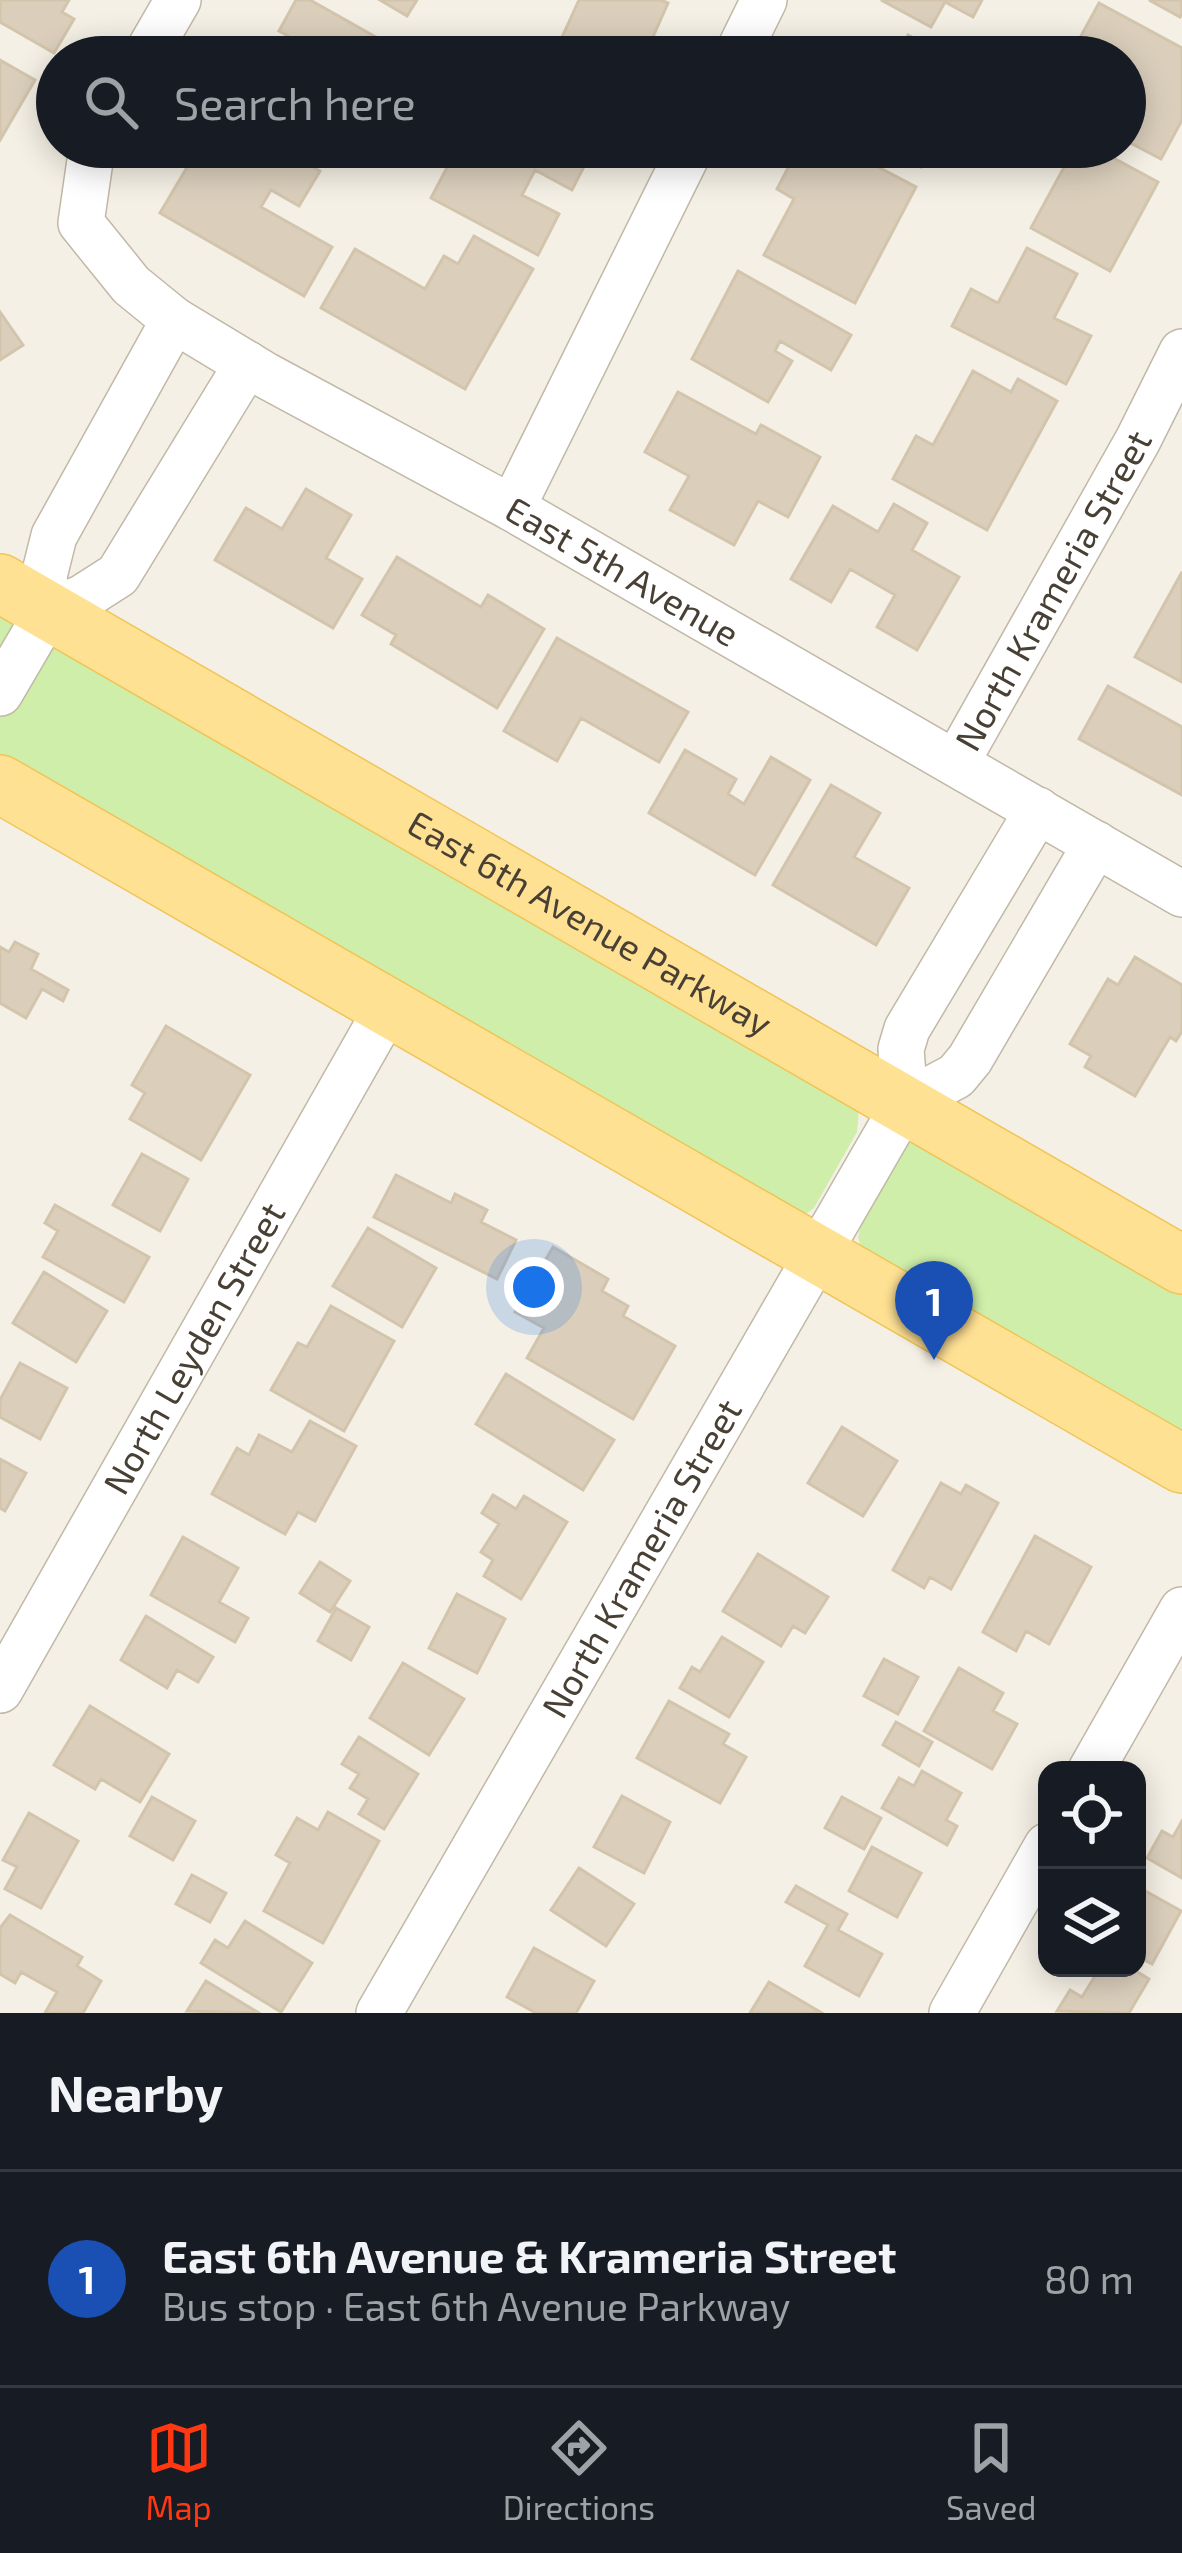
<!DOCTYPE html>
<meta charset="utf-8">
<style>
body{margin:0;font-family:"Exo 2",sans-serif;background:#242831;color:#f1f3f6}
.controls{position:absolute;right:36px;bottom:36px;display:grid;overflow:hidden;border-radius:24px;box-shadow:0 6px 30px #0003}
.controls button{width:108px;height:108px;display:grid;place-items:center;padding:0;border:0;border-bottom:3px solid #363941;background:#171b24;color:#f1f3f6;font:60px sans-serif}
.you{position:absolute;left:534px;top:1287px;width:42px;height:42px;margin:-30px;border:9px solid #fff;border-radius:50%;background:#1a73e8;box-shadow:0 0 0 18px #1a73e833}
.badge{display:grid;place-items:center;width:78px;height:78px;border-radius:50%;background:#ff3812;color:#fff;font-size:39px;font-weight:700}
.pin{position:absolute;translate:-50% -99px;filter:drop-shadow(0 3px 6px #0008)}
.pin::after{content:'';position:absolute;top:63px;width:42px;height:36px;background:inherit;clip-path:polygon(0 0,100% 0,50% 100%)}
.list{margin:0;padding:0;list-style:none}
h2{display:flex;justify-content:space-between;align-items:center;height:156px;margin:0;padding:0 48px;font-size:51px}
h2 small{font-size:39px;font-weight:400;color:#9ea1a6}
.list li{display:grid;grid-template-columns:78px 1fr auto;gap:36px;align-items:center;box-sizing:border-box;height:216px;padding:0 48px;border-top:3px solid #363941}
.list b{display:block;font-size:45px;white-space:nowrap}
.list p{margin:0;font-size:39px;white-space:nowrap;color:#9ea1a6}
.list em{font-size:39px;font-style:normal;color:#9ea1a6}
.icon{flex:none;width:66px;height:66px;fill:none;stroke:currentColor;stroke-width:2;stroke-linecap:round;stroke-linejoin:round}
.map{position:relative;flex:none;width:1182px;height:2013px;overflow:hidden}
.search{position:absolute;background:#171b24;box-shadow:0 6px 30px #0003;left:36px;right:36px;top:36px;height:132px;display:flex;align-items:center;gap:30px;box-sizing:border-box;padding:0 42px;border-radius:66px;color:#9ea1a6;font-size:45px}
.sheet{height:372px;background:#171b24}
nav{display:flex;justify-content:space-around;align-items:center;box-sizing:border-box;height:168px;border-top:3px solid #363941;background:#171b24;font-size:33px;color:#9ea1a6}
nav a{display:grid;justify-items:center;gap:6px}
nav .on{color:#ff3812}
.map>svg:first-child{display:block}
.green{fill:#ceeea9}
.building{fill:#dbcfbc;stroke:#d3c4ac;stroke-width:3}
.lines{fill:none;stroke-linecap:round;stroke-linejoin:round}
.minor-casing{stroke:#c1b8a7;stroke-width:48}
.major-casing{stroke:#f1c456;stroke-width:60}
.minor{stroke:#fff;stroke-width:45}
.major{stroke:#ffe194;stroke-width:57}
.labels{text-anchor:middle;stroke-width:10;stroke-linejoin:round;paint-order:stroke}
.street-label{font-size:36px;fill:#484034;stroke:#fff}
</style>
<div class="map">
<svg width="1182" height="2013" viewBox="0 0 1182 2013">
<rect width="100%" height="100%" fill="#f5f0e5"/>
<path class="green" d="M0,605l859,503 -2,24 -43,76 -11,8 -803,-456z
M915,1138l267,144v152l-321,-186 -3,-11 3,-12 46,-80z"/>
<path class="building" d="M0,0h69l-7,12 12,7 -20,34 -54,-31z
M296,0h14l96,54 -2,3h-94l4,-7 -35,-19z
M380,0h37l-10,16z
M579,0h82l7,3 -20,45 -7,-3 -5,12h-83z
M881,0h101l-9,17 -28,-15 -14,25z
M1149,0h33v14l-2,3z
M1099,3l83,45v72l-21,39 -36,-19v-83l-55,-1z
M908,35l42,22h-53z
M0,60l35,20 -35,60z
M199,147h79l42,24 -21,35 -28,-16 -10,17 71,40 -28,49 -144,-83z
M473,147h121l-22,43 -37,-20 -13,25 37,19 -21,41 -107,-57 21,-40 12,6z
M799,147h41l76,40 -61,116 -91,-48 30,-56 -17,-10z
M881,147h51l-11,20z
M1075,147h18l65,35 -48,89 -79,-43z
M474,236l59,33 -68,120 -144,-81 34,-59 70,40 19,-33 14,8z
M1027,248l50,26 -23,44 37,18 -25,48 -114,-58 19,-37 27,14z
M738,271l113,64 -20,35 -51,-29 -5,10 17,10 -24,41 -76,-43z
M0,312l23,33 -23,15z
M973,371l38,21 7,-13 39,22 -70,129 -94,-51 23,-43 17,9z
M678,392l78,42 5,-9 59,32 -32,60 -30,-16 -24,44 -64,-35 19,-34 -44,-24z
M306,489l45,26 -25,43 36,21 -29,49 -118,-68 31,-52 36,21z
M894,504l33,19 -15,27 47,27 -42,73 -40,-23 18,-32 -45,-26 -19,33 -40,-23 42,-73 45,26z
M397,557l84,50 7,-12 56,34 -47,79 -106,-64 5,-9 -34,-20z
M1182,572v110l-47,-25z
M557,638l131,74 -29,50 -78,-44 -24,43 -53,-30z
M1108,686l74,41v68l-103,-56z
M685,750l51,29 -8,15 16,10 27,-47 39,23 -55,95 -106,-62z
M831,785l49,28 -26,44 55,31 -33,57 -103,-60z
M15,942l23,12 -7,15 37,21 -5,11 -21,-12 -16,29 -26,-15v-56l9,5z
M1135,957l47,28v46l-6,10 -6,-4 -35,59 -50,-29 6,-11 -21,-12 38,-65 10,6z
M166,1026l84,49 -49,85 -71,-41 15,-26 -13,-8z
M142,1154l46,25 -28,52 -47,-26z
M396,1175l55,28 4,-9 32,16 -6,12 35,18 -19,39 -123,-62z
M55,1205l94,52 -25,45 -81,-45 15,-26 -13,-8z
M368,1228l68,40 -34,59 -69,-41z
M553,1247l55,32 -6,12 26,15 -5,10 52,30 -42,73 -106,-61 17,-30 -29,-16z
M44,1272l63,39 -31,51 -63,-39z
M331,1306l63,35 -50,90 -73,-41 27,-47 9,4z
M20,1363l47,25 -27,51 -40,-22v-17z
M506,1374l108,66 -31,50 -107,-66z
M310,1421l46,25 -41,75 -17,-9 -13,22 -73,-40 25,-46 12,7 10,-20 33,17z
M842,1427l55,34 -34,55 -55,-33z
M0,1459l26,14 -21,38 -5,-3z
M941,1483l20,11 5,-9 32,18 -47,86 -21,-12 -6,11 -31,-18z
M493,1495l23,14 8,-13 43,26 -46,77 -37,-23 9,-16 -12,-8 18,-28 -17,-11z
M1035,1536l56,31 -42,77 -23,-13 -10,20 -33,-19z
M183,1537l55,31 -19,34 29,16 -13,24 -84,-47z
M758,1554l70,43 -23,36 -12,-7 -12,20 -58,-35z
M320,1562l30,19 -20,31 -30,-19z
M457,1594l48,25 -28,54 -48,-25z
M336,1608l33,19 -18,33 -33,-19z
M146,1616l67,41 -15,25 -21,-12 -10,18 -46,-28z
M722,1637l41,25 -34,55 -49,-29 12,-21 8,5z
M884,1659l34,18 -20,37 -34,-18z
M403,1663l61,36 -35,56 -59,-37z
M959,1668l44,25 -10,18 24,13 -25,45 -68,-38z
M669,1701l60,33 -6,10 23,13 -26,46 -83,-45z
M90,1706l79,48 -29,48 -39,-23 -6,10 -41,-24z
M896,1722l36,20 -13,24 -36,-21z
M359,1737l59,37 -34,55 -25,-15 9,-15 -18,-11 9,-14 -17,-10z
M922,1771l39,22 -15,27 11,6 -10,19 -65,-37 17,-30 15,8z
M622,1796l48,26 -26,51 -50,-26z
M152,1797l43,24 -22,39 -43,-24z
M842,1797l39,21 -17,31 -39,-21z
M328,1812l51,29 -56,102 -59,-32 26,-48 -14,-8 21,-37 21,12z
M29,1813l49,28 -37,67 -36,-19 12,-22 -14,-7z
M1182,1821v57l-35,-20 15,-27 11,6z
M872,1847l49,26 -24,44 -48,-26z
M579,1868l55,36 -28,42 -55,-36z
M192,1875l34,18 -16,29 -34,-18z
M796,1886l51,28 -9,16 44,24 -23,42 -54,-30 23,-41 -42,-23z
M1140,1888l41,23 -29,53 -15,-8z
M10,1915l72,42 -5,9 24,15 -18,32h-38l12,-21 -36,-20 -6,11 -15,-9v-46z
M245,1921l67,42 -31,49 -80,-49 14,-23 13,8z
M534,1948l60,33 -18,32h-40l-29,-16z
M1100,1968h31l18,11 -20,34 -72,-2 13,-21 12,7z
M206,1981l53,32 -72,-2z
M769,1982l53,31h-72z"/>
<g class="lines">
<g class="minor-casing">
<g id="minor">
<path d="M145,57l33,-57"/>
<path d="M736,57l28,-57"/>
<path id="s1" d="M92,147l-11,76 50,62 43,35 91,55 247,133 670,386"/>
<path d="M512,508l179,-361"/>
<path d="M48,611l34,-13 36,-23 129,-211"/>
<path d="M0,693l48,-82 -4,-35 10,-40 120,-216"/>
<path id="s2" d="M956,763l182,-323 44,-88"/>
<path d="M905,1103l-4,-54 6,-20 131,-219"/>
<path id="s3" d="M0,1690l388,-683"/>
<path d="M1091,1770l91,-160"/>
<path id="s4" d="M379,2013l526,-910 51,-27 14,-17 126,-215"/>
<path d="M952,2013l95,-167"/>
</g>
</g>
<g class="major-casing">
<g id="major">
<path id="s5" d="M0,583l1182,682"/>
<path d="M0,784l1182,680"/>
</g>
</g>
<use href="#minor" class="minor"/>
<use href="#major" class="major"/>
</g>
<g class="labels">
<g class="street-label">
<text dy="13" stroke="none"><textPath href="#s1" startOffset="726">East 5th Avenue</textPath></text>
<text dy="13" stroke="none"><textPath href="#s2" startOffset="198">North Krameria Street</textPath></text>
<text dy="13" stroke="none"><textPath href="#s5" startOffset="681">East 6th Avenue Parkway</textPath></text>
<text dy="13" stroke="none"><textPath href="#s3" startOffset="393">North Leyden Street</textPath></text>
<text dy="13" stroke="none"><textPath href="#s4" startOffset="525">North Krameria Street</textPath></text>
</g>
</g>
</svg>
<div class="controls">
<button><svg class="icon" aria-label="locate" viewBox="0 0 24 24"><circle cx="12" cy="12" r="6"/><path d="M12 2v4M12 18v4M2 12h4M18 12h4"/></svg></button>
<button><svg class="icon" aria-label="layers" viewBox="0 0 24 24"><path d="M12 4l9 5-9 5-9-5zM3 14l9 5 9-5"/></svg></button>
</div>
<div class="you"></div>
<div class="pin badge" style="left:934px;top:1360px;background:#1a4fb4">1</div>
<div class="search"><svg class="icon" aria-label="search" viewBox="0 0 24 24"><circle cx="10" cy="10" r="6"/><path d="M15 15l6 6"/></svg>Search here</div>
</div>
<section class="sheet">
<h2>Nearby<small></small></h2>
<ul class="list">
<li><span class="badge" style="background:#1a4fb4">1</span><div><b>East 6th Avenue &amp; Krameria Street</b><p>Bus stop · East 6th Avenue Parkway</p></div><em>80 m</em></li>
</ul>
</section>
<nav>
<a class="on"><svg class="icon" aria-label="map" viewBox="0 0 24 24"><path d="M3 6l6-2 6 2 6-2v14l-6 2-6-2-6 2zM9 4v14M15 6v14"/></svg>Map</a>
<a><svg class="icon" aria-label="directions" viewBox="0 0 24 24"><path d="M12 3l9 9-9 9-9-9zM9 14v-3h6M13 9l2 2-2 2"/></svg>Directions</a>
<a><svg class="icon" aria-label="saved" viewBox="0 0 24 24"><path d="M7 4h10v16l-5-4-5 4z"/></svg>Saved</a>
</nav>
